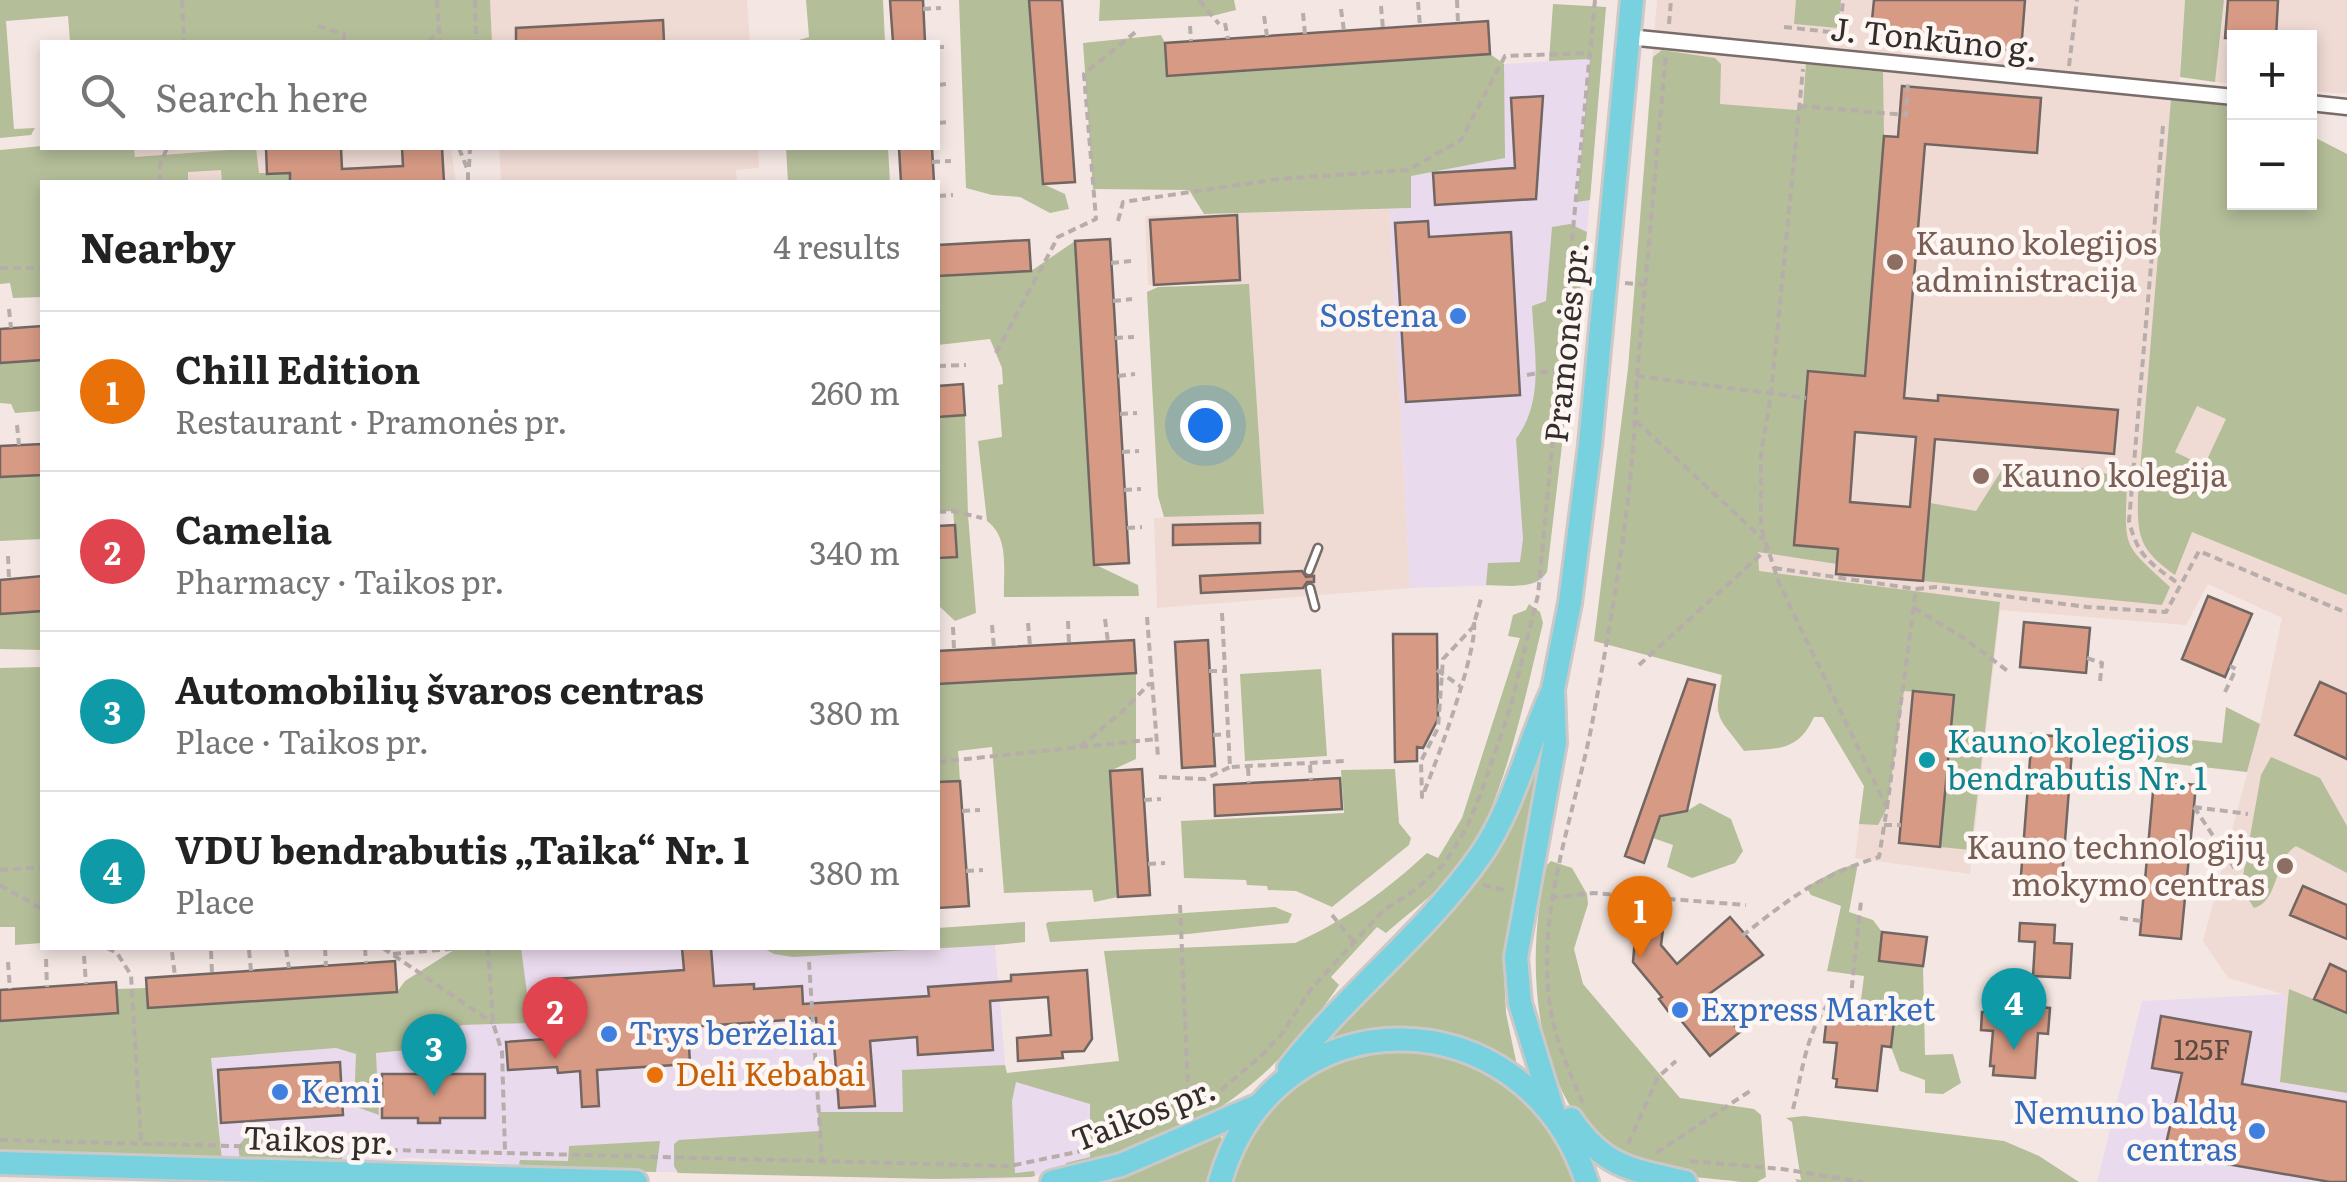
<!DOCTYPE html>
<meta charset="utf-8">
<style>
body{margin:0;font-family:Literata,serif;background:#f6f6f6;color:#222}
.controls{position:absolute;right:30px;top:30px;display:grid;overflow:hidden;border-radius:0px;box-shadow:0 5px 15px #0003}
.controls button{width:90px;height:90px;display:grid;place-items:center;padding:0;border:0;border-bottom:2px solid #e0e0e0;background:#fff;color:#222;font:50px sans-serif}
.you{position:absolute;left:1205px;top:425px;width:35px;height:35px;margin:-25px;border:8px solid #fff;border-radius:50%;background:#1a73e8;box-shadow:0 0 0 15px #1a73e833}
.badge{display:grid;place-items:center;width:65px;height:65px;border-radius:50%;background:#c23566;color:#fff;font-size:32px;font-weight:700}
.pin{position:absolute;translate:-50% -82px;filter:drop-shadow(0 2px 5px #0008)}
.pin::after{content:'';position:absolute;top:52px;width:35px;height:30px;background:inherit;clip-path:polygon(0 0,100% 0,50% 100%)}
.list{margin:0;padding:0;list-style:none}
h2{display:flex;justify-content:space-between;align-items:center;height:130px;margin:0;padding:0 40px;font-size:42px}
h2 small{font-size:32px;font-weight:400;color:#767676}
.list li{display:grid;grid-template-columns:65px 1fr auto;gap:30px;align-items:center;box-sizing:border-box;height:160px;padding:0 40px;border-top:2px solid #e0e0e0}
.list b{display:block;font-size:38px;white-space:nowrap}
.list p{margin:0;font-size:32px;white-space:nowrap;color:#767676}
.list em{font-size:32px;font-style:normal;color:#767676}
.icon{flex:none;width:55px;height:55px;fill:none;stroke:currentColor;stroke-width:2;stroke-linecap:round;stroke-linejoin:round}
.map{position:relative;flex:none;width:2347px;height:1182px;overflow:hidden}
.search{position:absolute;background:#fff;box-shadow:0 5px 15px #0003;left:40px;top:40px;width:900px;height:110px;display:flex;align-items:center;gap:25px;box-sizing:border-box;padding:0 35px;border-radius:0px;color:#767676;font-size:38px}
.panel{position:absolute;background:#fff;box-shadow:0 5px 15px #0003;left:40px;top:180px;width:900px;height:770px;border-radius:0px}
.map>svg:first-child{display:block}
.commercial{fill:#eadaed}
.built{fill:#efdad4}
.green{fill:#b4be99;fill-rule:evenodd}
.building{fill:#d79a84;stroke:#716662;stroke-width:2.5;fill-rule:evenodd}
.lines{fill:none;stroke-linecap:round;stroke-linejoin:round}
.service-casing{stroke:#786d69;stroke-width:11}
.minor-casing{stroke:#786d69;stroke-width:19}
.primary-casing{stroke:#cac9c8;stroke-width:28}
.path{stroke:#b7adaa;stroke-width:4;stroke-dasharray:8 5;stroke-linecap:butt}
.service{stroke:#fff;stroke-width:6}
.minor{stroke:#fff;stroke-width:14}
.primary{stroke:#77d1df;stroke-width:22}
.education-dot{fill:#8d6e63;stroke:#fdf6f3;stroke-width:4}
.shop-dot{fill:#3f7fe0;stroke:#fdf6f3;stroke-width:4}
.culture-dot{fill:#0f9aa8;stroke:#fdf6f3;stroke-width:4}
.food-dot{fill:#e8710a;stroke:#fdf6f3;stroke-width:4}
.labels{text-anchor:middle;stroke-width:9;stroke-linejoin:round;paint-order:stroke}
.number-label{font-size:28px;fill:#5c4942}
.street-label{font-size:32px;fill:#332e2c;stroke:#fdf6f3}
.education-label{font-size:32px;fill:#785e54;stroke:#fdf6f3;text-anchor:start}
.shop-label{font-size:32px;fill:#366cbe;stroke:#fdf6f3;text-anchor:start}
.culture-label{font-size:32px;fill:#0d838f;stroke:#fdf6f3;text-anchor:start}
.food-label{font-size:32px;fill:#c56008;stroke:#fdf6f3;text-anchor:start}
</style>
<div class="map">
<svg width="2347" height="1182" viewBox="0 0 2347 1182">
<rect width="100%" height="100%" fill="#f4e7e3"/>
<path class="commercial" d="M1602,58l-15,174 -40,340 -5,9 -9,3 -123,4 -21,-379 22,-1v-32l93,-18v-94z
M1025,922v20l-30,3 11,128 114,-12 3,91 -93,25 -48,3 -446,-11 -48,-8 -78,-3 -39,6 -149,-4 -11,-102 125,-10 21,6 -3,51 25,9 -3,-61 53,-5 33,-23 68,-2 -9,-75h417v-20z
M2286,994l-6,88 67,11v89h-250l45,-181z"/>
<path class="built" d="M490,0h257l3,42h-258z
M1657,0h528l-7,99 56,7v96h76v-67l37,19v939l-67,-11 6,-87 -58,-17 -25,-37 57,-217 22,-106 -74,-34 -22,41 -186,-15 -30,264 -115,-16 9,-72 -41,-69 -107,-5 5,-37 -127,-34 34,-272z
M2224,0h123v94l-37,-3v-53h-76v46l-19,-2z
M134,148h317l5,34h-285l-36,-25z
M499,148h259l1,20 -23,2 1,12h-236z
M1389,209l21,379 -253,20 -3,-90 110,-5 -15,-229 -101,1 -3,-69z"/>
<path class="green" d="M0,0h490l2,42h-422l-2,-26 -62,5 8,108 21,-1 -4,7 -31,3z
M806,0h77l2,42h-93l17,-5z
M959,0h70l14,184 22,10 4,15 -19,4 -30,-16 -28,-2 -26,-7z
M1100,0h134l2,10 -24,6 -113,5z
M1796,0h45l-3,28 -44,-4z
M2185,0h39l-9,82 -35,-5z
M1553,4l53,3 -16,193 -13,2 13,-143 -41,2z
M1161,35l4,8 3,33 322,-22 14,10 1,94 -94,18v32l-207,6 -15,-24 -96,-1 -10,-146z
M1662,50l53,8 6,6 -1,40 76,6 7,-4 3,-42 77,8 1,64 -19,240 -56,-5 -15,174 45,4 -2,15 -79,-12 1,19 241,31 -29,248 -31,-3 13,-152 -49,-4 -17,117 -9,17 -19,-1 5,-38 -41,-69h-9c-16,35 -36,31 -70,34 -27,-37 -30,-28 -22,-76l-128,-34 34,-272 25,-312z
M2171,99l63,7v96h76v-67l37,19v441l-155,-63 -17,43c-35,-25 -38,-37 -37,-79zM2197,406l29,13 -22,47 -29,-14z
M42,146l92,2 1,9 121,-9 3,25h31v9h-68l-1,-12 -33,2v10h-146v115l-29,1 -3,-15 -10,1v-134z
M786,148h102l2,34h-102z
M1570,224l17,8 -40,340c-12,19 -41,13 -61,13l2,-22 32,-1 3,-23 -7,-100c29,-39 18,-87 16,-133l14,-5 6,-74z
M1075,241l19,323 44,21 1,11 -135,1c-1,-26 6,-59 -17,-76l-9,-80 24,-4 -4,-52 5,-1 -1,-16 -12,-29 -52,6v-69l93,-5z
M1249,284l15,230 -100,3 -6,-21 -11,-204 11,-5z
M42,360v51l-27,2 -4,-9 -11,-1v-40z
M965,415l3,100 8,98 -21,8 -17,-16v-47l19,-2 -4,-45 -15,1v-95z
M2003,468c37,0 95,-9 124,18 -3,65 -3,58 43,101l-8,18 -239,-24 7,-78 46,8z
M42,475v64l-42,2v-64z
M1529,604l11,8 3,11c-17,69 -38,178 -78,235 -22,32 -51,50 -79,75l-9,-6 -46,50 8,8c-74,108 -146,153 -273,183v-5l24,-6v-53l-74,-22 -4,19 3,72 19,-2 1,5 -5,1 -94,2 -258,-6 -4,-7v-22l5,-4 140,-9 -1,-19h85l-1,-42 103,-5 2,8 112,-12 -15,-110 191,-8c50,-22 92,-53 132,-90l11,5 24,-40 58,-180 -12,-2 5,-21 13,-5z
M42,611v39l-42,-1v-35z
M42,667v276l-27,2v-18h-15v-259z
M1321,669l6,87 -82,5 -5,-87z
M1136,673v86l-26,12 8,126 -24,5 -2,-12 -88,3 -12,-146 -34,4 2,30 -22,1v-98z
M2226,707l34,17 -13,48 -99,-11 7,-25 67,7z
M2271,757l49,21 27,48v47l-51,-27c-23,14 -16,54 -42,62l-13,-21 20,-112z
M1538,759l4,1 -38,214 2,39 11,53c-67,-38 -120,-43 -194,-21l-1,-2 162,-174 15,-21z
M1395,769l4,54 12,15 -2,7 -77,62 -36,-16 -28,-1 -1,-4 -20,-1 -1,-5 -62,-2 -3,-57 163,-8 -3,-43z
M1700,803l31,16 12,32 -8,12 -43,15 -25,-11 6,-22 -20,-7 7,-22 27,-5z
M1551,861l21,7 15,26 1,10 -14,45 9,35 97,114 74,11 7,6 5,62 -9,5h-16c-26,-4 -84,-6 -105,-17 -15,-8 -39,-22 -50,-36 -56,-69 -59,-181 -39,-264z
M1858,863l-9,49 24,8 9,12 -3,29 44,5 2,89 28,-1 8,29 -18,11 -18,-1v-13l-25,-9 -9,-24 2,-26 -34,-5 5,-40 -37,-5 14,-65 -30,-11 -5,-8 31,-17z
M1275,907l17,7 -4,9 -100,11 -138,8 -4,-18 2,-2z
M1025,922v20l-30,3 -202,12 -19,-3 -11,-6h175v-20z
M457,948h64l10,75 -69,2 -33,23 -53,5 3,62 -25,-9 2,-52 -20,-6 -125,10 11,102 -222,-7v-132l117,-8 -1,-24 30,-1 2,20 249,-16 8,-11z
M2289,989l58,24v80l-67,-11z
M1410,1050c80,13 139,51 164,132h-344c9,-18 16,-39 27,-56 31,-54 95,-71 153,-76z
M1804,1116l200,25 35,15 40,26h-282l-2,-3 6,1 -9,-58 -6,-4z
M1220,1134l2,6 -14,42h-111l82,-28z
M246,1137l90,2 8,3 2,6 -6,15 -100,-3 -2,-14z
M660,1141l-4,31 -120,-3 -17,-5 1,-4 48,1 1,-15z"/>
<path class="building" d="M890,0h33l2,42h-32z
M1029,0h33l13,182 -32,2z
M1874,0h151l-4,51 -115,-10 1,-8 -36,-3z
M2228,0h50l-2,38h-51z
M663,20l1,22h-148v-14z
M1488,21l2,33 -323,22 -2,-33z
M1902,86l139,12 -4,55 -112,-9 -21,254 34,3v-6l180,15 -4,44 -179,-15 -12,142 -87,-7 2,-25 -44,-4 14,-174 57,5 19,-240 14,1zM1855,432l61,5 -6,70 -60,-5z
M1543,96l-7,103 -101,6 -2,-32 82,-5 -4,-70z
M266,148h75l1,21 61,-3 -1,-18h40l2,34h-154v-9l-23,1z
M899,148h33l2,34h-33z
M1237,215l3,65 -86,5 -4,-65z
M1428,221l1,16 82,-5 9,163 -114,7 -11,-179z
M1110,239l19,324 -35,2 -19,-324z
M1029,240l2,31 -93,5v-31z
M42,326v34l-42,3v-34z
M963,384l2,31 -27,2v-31z
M42,444v31l-42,2v-31z
M1260,523v20l-87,2v-20z
M955,525l2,32 -19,1v-32z
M1302,571l4,6 8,-1v6h-7l-4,6 -102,5 -1,-17z
M42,576v35l-42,3v-34z
M2208,596l44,18 -27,63 -43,-18z
M2024,622l66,6 -4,45 -66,-6z
M1393,634h44l1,85 -15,29 -6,-1v14l-22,1z
M1134,640l2,33 -198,11v-33z
M1208,640l7,126 -33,2 -7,-126z
M1688,679l27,6 -28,126 -27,5 -16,47 -19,-7z
M2320,682l27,12v65l-52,-24z
M1913,691l41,4 -14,152 -41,-4z
M2032,734l41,4 -12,154 -41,-4z
M1142,769l8,126 -32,2 -8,-126z
M1340,778l2,31 -127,7 -1,-31z
M960,781l9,125 -31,2v-126z
M2154,781l42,4 -15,154 -41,-4z
M2303,886l44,19v34l-57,-24z
M1730,917l33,38 -54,39 31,38 -30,24 -39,-48 -3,3 -9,-12 3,-2 -29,-35 3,-36 27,3 -2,16 16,19z
M2020,923l35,2 -1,18 18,1 -2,34 -37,-2 2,-34 -16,-1z
M1882,932l45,5 -4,29 -44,-5z
M682,948h29l3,38 40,-2v5l48,-3 1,18 126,-8 -1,-9 83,-6v-6l76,-5 5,69 -8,12 -22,1 1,6 -45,3 -1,-23 34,-3 -3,-38 -58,4 3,49 -75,5 -1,-18 -47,4 5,65 -36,2 -5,-65 -16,1 -2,-26 -128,9 2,37 -93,6 2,36 -17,1 -2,-36 -22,2 -1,-6 -49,3 -2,-28 53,-4 -4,-59 129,-9z
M395,961l2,31 -249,16 -2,-30z
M2330,964l17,8v41l-33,-14z
M116,982l2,31 -118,8v-31z
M1987,1003l63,5 -2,26 -10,-1 -3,45 -42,-3 1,-9h-4l3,-35 -12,-1 1,-18h4z
M1831,1015l63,6 -3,26 -9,-1 -5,45 -41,-4 1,-8 -4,-1 4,-35 -13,-1 2,-18h4z
M2161,1016l90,16 -9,52 105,18v80h-17l-166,-29 18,-80 -30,-5z
M340,1062l3,53 -122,8 -3,-53z
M382,1074h103v44h-45v5h-22v-5h-36z"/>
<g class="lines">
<g class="service-casing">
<path id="service" d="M1309,571l9,-23
M1310,588l5,19"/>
</g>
<g class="minor-casing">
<path id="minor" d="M1628,37l606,60
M2310,103l37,4"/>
</g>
<g class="primary-casing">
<path id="primary" d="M1289,1068c58,-75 136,-134 191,-212 33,-47 47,-109 71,-162
M1554,1114l-34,-111 -4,-46 39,-214 -2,-54 17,-86 20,-158 42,-445
M1571,1119c32,48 61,51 114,63
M0,1163l636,19
M1052,1182l69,-17 133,-58
M1220,1182c55,-192 306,-188 367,0"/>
</g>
<path class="path" d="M182,0l2,42
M437,0l3,42
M475,0l1,42
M1199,0l20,24
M1457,0l1,23
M1418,2l2,24
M1381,6l2,23
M923,9l18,-1
M1341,9l3,22
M1303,13l2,21
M1264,16l3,20
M1225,23l3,16
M1669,24l2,-24
M318,26l26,8v8
M1190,26l1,15
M1784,27l56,6 3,-33
M429,42l9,-12
M938,47h6
M1911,52l1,-15h4
M2069,66l8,-66
M938,85l8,-1
M1799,106l107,9 2,-34
M938,123l11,-1
M2163,126l-34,395c9,36 21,42 50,63
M459,148l9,23v11
M932,162l19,-1
M469,167l1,-19
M160,182v-17l7,-17
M938,196l15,-1
M1118,221l5,-19 156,-23 129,-9 53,-30 44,-84 85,-3
M1111,263l20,-2
M0,268h42
M1625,283l20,2
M1113,301l19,-2
M9,309l2,19
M1115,338l19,-1
M996,353l62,-116 38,-18 -12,-145 54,-44
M938,366l28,-1
M1527,375l33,-6
M1118,376l17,-2
M1637,376l169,22
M1120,414l17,-1
M1636,421l128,119
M17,425l2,20
M1122,452l17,-1
M1124,490l17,-1
M938,512l15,-1 29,7
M1127,528l15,-1
M8,556l1,23
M1774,568l142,21
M1914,608l50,30 45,34
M1222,613l8,154 116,-6
M1147,617l11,140
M1105,619l3,23
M1068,621l1,23
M1474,622c4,29 -39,144 -52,175l-1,-36 17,-33 5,-69 30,-32 8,-28
M1028,623l2,23
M992,625l2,23
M953,627l1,23
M2087,658l15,5 -2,18
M1639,665l129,-117
M1437,670l23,16
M1209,671h16
M2225,692l11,-23 -6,-3
M1213,735l15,-1
M1080,747l44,-37 26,-27
M938,762l219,-23
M1310,765l1,15
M1248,768l1,15
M1159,777l46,2 25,-12
M1144,800l17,-1
M2194,807l43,65
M2194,807l54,7
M1887,808l29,-219 20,-2 151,20 79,5 33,-61 148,62
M962,811l18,-1
M1884,825h17
M1148,864l17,-1
M0,870l42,-3
M966,871l17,-1
M0,885l42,24
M1483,885l25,6
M1551,898l42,-5 153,12
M1180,905l9,206
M1332,915l22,27
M2120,918l21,3
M1742,936c48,-38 78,-61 137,-79l8,-49 -108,-225 -18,-55v-74l10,-60 32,-325
M107,948l10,5 14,22 10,167
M325,948l1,18
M365,948l1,15
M383,948l110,75
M488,948l5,75 9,29 3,99
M286,949l3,19
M249,950l2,21
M211,951l1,22
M172,952l3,24
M393,954l69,-6
M84,956l2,28
M46,959l1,28
M8,962l2,27
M809,962l13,200
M1849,1014l12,-113
M1583,1103c-12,-28 -25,-56 -31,-86 -19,-99 21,-196 40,-293 21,-114 42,-231 45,-348l29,-323
M1793,1109c9,-35 14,-85 41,-111l16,-1
M1177,1117l35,-19 52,-45 17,-18 30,-46 43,-47 30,-32 32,-21 28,-25 23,-37 14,-34 29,-84 28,-114 57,-595
M0,1140l1010,26 81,-17 54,-18
M1628,1144l30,-67 18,-16
M1656,1153l94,-62
M1690,1161l92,8 81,13"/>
<use href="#service" class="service"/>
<use href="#minor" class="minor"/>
<use href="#primary" class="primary"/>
</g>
<g class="education-dot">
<circle cx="1895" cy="262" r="10"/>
<circle cx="1981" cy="476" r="10"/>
<circle cx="2285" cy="866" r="10"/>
</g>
<g class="shop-dot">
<circle cx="1458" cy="316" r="10"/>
<circle cx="1680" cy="1010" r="10"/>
<circle cx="609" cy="1034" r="10"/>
<circle cx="280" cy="1092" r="10"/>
<circle cx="2257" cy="1131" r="10"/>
</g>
<circle class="culture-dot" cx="1927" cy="760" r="10"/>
<circle class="food-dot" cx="655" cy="1075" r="10"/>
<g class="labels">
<g class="number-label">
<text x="2202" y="1060">125F</text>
</g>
<g class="street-label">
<text transform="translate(1934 40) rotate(6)" y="11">J. Tonkūno g.</text>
<text transform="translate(1567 342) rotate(-84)" y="11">Pramonės pr.</text>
<text transform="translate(1144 1115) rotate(-21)" y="11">Taikos pr.</text>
<text transform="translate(319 1141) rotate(2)" y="11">Taikos pr.</text>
</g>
<g class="education-label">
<text x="1915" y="255">Kauno kolegijos<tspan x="1915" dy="37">administracija</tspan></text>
<text x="2001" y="487">Kauno kolegija</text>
<text x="2265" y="859" text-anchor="end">Kauno technologijų<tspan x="2265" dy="37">mokymo centras</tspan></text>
</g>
<g class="shop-label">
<text x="1438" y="327" text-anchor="end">Sostena</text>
<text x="1700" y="1021">Express Market</text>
<text x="629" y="1045">Trys berželiai</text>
<text x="300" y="1103">Kemi</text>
<text x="2237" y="1124" text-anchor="end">Nemuno baldų<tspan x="2237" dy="37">centras</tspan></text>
</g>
<g class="culture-label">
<text x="1947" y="753">Kauno kolegijos<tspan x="1947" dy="37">bendrabutis Nr. 1</tspan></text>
</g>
<g class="food-label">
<text x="675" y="1086">Deli Kebabai</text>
</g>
</g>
</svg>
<div class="controls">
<button>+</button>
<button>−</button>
</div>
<div class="you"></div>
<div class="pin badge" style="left:1640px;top:958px;background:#e8710a">1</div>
<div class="pin badge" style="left:555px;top:1059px;background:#e0444e">2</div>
<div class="pin badge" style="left:434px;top:1096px;background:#0f9aa8">3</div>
<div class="pin badge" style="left:2014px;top:1050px;background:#0f9aa8">4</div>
<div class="search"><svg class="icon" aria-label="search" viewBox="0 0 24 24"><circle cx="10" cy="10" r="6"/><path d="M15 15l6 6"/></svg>Search here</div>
<section class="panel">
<h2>Nearby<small>4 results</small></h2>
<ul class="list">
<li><span class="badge" style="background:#e8710a">1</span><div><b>Chill Edition</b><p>Restaurant · Pramonės pr.</p></div><em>260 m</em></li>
<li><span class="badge" style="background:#e0444e">2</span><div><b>Camelia</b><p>Pharmacy · Taikos pr.</p></div><em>340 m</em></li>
<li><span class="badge" style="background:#0f9aa8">3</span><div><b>Automobilių švaros centras</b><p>Place · Taikos pr.</p></div><em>380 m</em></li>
<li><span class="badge" style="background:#0f9aa8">4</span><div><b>VDU bendrabutis „Taika“ Nr. 1</b><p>Place</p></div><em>380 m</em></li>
</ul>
</section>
</div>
